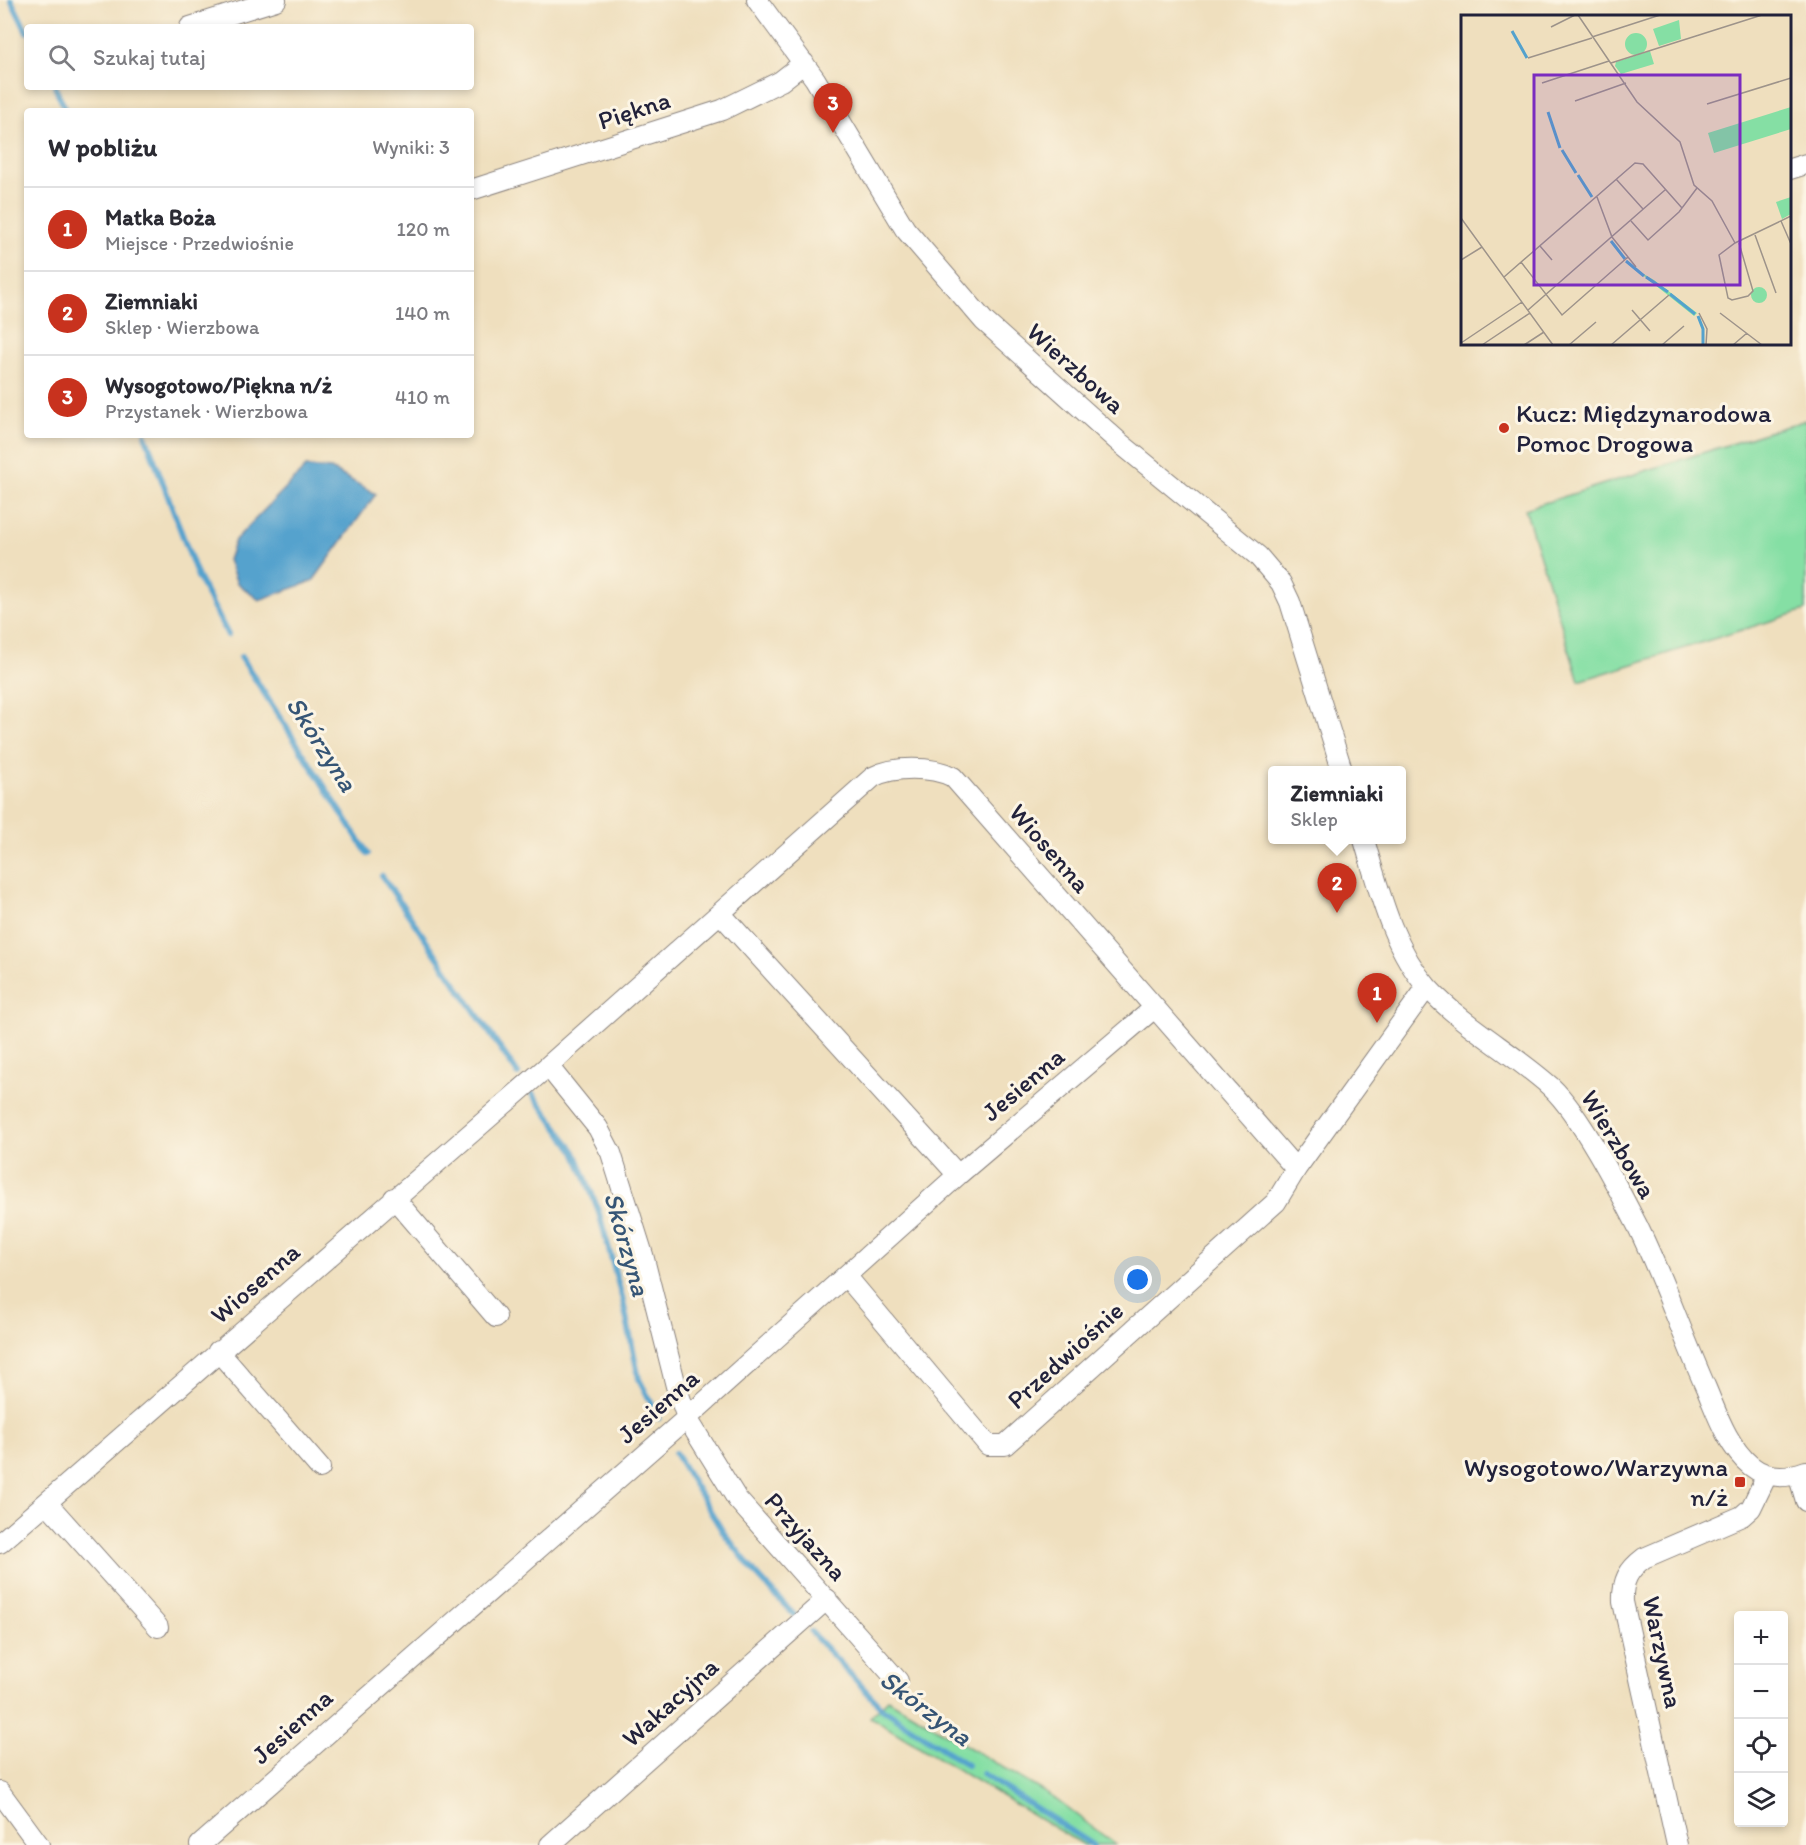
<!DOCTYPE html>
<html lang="pl">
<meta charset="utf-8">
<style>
body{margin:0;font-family:Itim,sans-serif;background:#f2f2f3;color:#2b2b33}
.controls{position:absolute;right:18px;bottom:18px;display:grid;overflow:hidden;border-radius:6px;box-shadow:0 3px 9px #0003}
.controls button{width:54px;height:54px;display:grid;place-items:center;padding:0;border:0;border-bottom:2px solid #e1e1e2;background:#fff;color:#2b2b33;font:30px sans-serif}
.you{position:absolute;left:1138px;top:1280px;width:21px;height:21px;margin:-15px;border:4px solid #fff;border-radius:50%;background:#1a73e8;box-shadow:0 0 0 9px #1a73e833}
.badge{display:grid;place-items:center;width:39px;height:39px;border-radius:50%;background:#c8321e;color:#fff;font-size:20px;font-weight:700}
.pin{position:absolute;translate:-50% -50px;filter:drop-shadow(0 2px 3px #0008)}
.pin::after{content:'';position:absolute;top:32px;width:21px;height:18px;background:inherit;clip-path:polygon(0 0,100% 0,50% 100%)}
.popup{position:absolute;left:1268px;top:766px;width:138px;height:78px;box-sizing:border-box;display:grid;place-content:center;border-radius:6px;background:#fff;filter:drop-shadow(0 2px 4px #0005);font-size:20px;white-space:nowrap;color:#7c7c81}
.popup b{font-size:22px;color:#2b2b33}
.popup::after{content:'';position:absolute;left:50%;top:100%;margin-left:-12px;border:12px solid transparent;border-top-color:#fff}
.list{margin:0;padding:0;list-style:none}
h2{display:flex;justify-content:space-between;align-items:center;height:78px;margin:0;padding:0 24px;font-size:26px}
h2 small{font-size:20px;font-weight:400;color:#7c7c81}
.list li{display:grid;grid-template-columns:39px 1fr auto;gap:18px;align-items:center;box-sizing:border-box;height:84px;padding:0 24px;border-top:2px solid #e1e1e2}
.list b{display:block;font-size:22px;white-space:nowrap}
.list p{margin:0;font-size:20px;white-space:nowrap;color:#7c7c81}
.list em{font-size:20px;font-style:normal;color:#7c7c81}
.icon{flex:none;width:33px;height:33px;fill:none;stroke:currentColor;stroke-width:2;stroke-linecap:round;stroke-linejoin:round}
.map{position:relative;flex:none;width:1806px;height:1845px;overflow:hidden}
.search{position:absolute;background:#fff;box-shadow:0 3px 9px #0003;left:24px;top:24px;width:450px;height:66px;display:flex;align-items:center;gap:15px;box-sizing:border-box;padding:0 21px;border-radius:6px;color:#7c7c81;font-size:22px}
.panel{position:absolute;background:#fff;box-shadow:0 3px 9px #0003;left:24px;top:108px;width:450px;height:330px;border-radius:6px}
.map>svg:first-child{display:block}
.green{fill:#85dfa4;stroke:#548070;stroke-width:1.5}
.water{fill:#54a2cd;stroke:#3b6284;stroke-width:1.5}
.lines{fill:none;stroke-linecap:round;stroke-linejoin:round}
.stream{stroke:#54a2cd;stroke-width:6}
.minor-casing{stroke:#88807c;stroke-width:22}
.minor{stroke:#fff;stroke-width:20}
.poi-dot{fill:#c8321e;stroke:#fcf5e5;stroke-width:2}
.labels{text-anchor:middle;stroke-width:6;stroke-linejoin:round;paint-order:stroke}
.street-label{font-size:26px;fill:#22223b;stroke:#fcf5e5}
.poi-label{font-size:26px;fill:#22223b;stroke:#fcf5e5;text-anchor:start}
.water-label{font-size:27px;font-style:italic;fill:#365575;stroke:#fcf5e5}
.inset-river{fill:none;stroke:#54a2cd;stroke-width:3}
.inset-road{fill:none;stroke:#9d938a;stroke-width:1.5}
.view{fill:#7b2cbf;fill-opacity:0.15;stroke:#7b2cbf;stroke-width:3}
.inset-edge{fill:none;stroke:#22223b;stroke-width:3}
</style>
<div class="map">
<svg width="1806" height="1845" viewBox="0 0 1806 1845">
<rect width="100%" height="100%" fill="#fcf5e5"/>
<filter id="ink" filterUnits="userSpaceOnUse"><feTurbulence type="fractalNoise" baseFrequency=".0167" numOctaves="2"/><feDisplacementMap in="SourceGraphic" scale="12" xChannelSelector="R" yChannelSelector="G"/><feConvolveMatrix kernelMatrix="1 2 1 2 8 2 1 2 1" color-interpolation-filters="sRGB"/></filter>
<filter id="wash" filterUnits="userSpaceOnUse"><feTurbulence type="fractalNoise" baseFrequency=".008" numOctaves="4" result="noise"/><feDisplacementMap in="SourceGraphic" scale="24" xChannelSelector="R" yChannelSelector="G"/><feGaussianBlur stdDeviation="1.35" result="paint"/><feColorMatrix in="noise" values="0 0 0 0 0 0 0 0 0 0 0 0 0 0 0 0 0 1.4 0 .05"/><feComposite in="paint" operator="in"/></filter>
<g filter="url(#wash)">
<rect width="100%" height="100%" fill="#efdfbe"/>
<path class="green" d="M1806,420v190l-227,71 -54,-172z
M888,1699l166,99 62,47h-33l-213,-128z"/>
<path class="water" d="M306,467l25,2 45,25 -63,87 -54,19 -22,-17 -9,-23 7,-20z"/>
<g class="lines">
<path class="stream" d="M11,0l16,32
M55,87l11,24
M145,435l53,142 30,58
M241,657l127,197
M382,876l136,198
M532,1093l43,59 23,57 25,92 16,78 20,39
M675,1453l48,79 33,42 39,42
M811,1632l71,76 85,57
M983,1774l110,71"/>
</g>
</g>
<g filter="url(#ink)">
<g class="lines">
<g class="minor-casing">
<path id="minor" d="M757,0l58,79 90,150 79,92 136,122 138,113 23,27 9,19 52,168
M190,27l86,-27
M1790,169l16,-5
M471,190l251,-80 59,-29 23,-18
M1364,840c15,50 28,107 64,148 36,39 84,64 123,99 29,27 67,101 86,138 26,53 45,109 69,163 11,26 22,59 45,78 16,13 36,12 55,5
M720,913l238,262
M548,1066l50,62 13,25 32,102 33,131 11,32 50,81 161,182
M394,1198l102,119
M847,1277l141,168h17l271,-243 20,-33 131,-182
M218,1351l102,117
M1798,1474l8,27
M47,1503l111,124
M0,1543l548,-477 325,-289c20,-11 59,-11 80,0l343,392
M0,1792l39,53
M200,1845l487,-427 271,-243 195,-166
M550,1845l277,-246
M1677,1845l-54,-243c-1,-21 5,-32 21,-44l98,-42 9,-8 16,-33"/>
</g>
<use href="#minor" class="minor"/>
</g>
</g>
<g class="poi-dot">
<circle cx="1504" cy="428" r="6"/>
<rect x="1734" y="1476" width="12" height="12" rx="3"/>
</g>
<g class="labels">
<g class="street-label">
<text transform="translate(634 110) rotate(-18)" y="9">Piękna</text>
<text transform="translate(1076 368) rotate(42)" y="9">Wierzbowa</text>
<text transform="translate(1050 848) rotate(49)" y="9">Wiosenna</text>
<text transform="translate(1023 1084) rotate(-40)" y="9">Jesienna</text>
<text transform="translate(1619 1144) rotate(59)" y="9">Wierzbowa</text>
<text transform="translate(255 1283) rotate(-41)" y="9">Wiosenna</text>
<text transform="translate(1065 1355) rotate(-42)" y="9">Przedwiośnie</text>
<text transform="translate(658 1406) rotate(-41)" y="9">Jesienna</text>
<text transform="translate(806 1536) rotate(48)" y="9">Przyjazna</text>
<text transform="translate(1663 1652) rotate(78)" y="9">Warzywna</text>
<text transform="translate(670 1702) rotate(-42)" y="9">Wakacyjna</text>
<text transform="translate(292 1726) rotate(-42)" y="9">Jesienna</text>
</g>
<g class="poi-label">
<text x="1516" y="422">Kucz: Międzynarodowa<tspan x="1516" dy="30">Pomoc Drogowa</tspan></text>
<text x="1728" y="1476" text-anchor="end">Wysogotowo/Warzywna<tspan x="1728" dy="30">n/ż</tspan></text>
</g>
<g class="water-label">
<text transform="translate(322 744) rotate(57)" y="9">Skórzyna</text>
<text transform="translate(627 1244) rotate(74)" y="9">Skórzyna</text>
<text transform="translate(926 1708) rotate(37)" y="9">Skórzyna</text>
</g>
</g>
<g transform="translate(1461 15)">
<rect width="330" height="330" fill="#efdfbe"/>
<path d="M218,5l2,19 -22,7 -6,-17zM164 29a11 11 0 1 1 22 0a11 11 0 1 1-22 0ZM189,36l4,13 -33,10 -6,-8 1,-4zM330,92v22l-77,24 -6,-20zM330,182v17l-9,5 -6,-17zM174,254l19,11 43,33 -3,3zM290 280a8 8 0 1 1 16 0a8 8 0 1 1-16 0Z" fill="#85dfa4"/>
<path class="inset-river" d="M51,16l15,27M87,97l12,36M101,135l14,23M117,160l14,22M150,226l14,18M165,246l18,15M185,262l22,15M209,279l25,20M237,301l5,13v16"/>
<path class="inset-road" d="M117,0l59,87 43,40 14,43 18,16 23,42M90,12l24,-12M131,22l68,-22M67,43l64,-20M150,48l151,-48M81,68l67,-22M114,86l51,-18M246,89l84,-26M155,164l27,30M136,182l15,40 24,30M0,203l92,127M170,206l17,19 31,-28 18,-24M320,206l10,23M294,220l21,58M278,228l14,48 -5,5 -16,4 -4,-2 -9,-43 16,-12 56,-27M79,231l12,14M0,245l21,-13M60,247l41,53 66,-58M43,262l131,-114 8,1 39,44M67,295l137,-120M171,295l18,21M238,298l8,16 -1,16M259,298l42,32M0,328l61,-41M21,330l48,-32M63,330l20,-13M108,330l27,-23M150,330l58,-50M201,330l22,-19M272,330l14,-12"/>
<path class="view" d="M73,60h206v210h-206z"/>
<rect width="330" height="330" class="inset-edge"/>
</g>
</svg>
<div class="controls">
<button>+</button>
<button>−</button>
<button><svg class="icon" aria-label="locate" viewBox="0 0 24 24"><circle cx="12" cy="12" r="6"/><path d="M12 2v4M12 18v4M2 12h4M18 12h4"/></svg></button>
<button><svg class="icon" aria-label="layers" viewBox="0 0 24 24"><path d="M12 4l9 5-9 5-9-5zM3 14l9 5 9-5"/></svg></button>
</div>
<div class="you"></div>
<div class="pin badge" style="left:1377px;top:1023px">1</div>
<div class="pin badge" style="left:1337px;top:913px">2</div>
<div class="popup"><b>Ziemniaki</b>Sklep</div>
<div class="pin badge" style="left:833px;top:133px">3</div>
<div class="search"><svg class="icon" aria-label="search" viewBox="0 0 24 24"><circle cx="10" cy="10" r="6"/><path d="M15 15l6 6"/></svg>Szukaj tutaj</div>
<section class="panel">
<h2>W pobliżu<small>Wyniki: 3</small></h2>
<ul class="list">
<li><span class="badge">1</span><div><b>Matka Boża</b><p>Miejsce · Przedwiośnie</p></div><em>120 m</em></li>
<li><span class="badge">2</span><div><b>Ziemniaki</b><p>Sklep · Wierzbowa</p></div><em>140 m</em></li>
<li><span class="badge">3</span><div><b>Wysogotowo/Piękna n/ż</b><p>Przystanek · Wierzbowa</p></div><em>410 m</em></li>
</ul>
</section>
</div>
